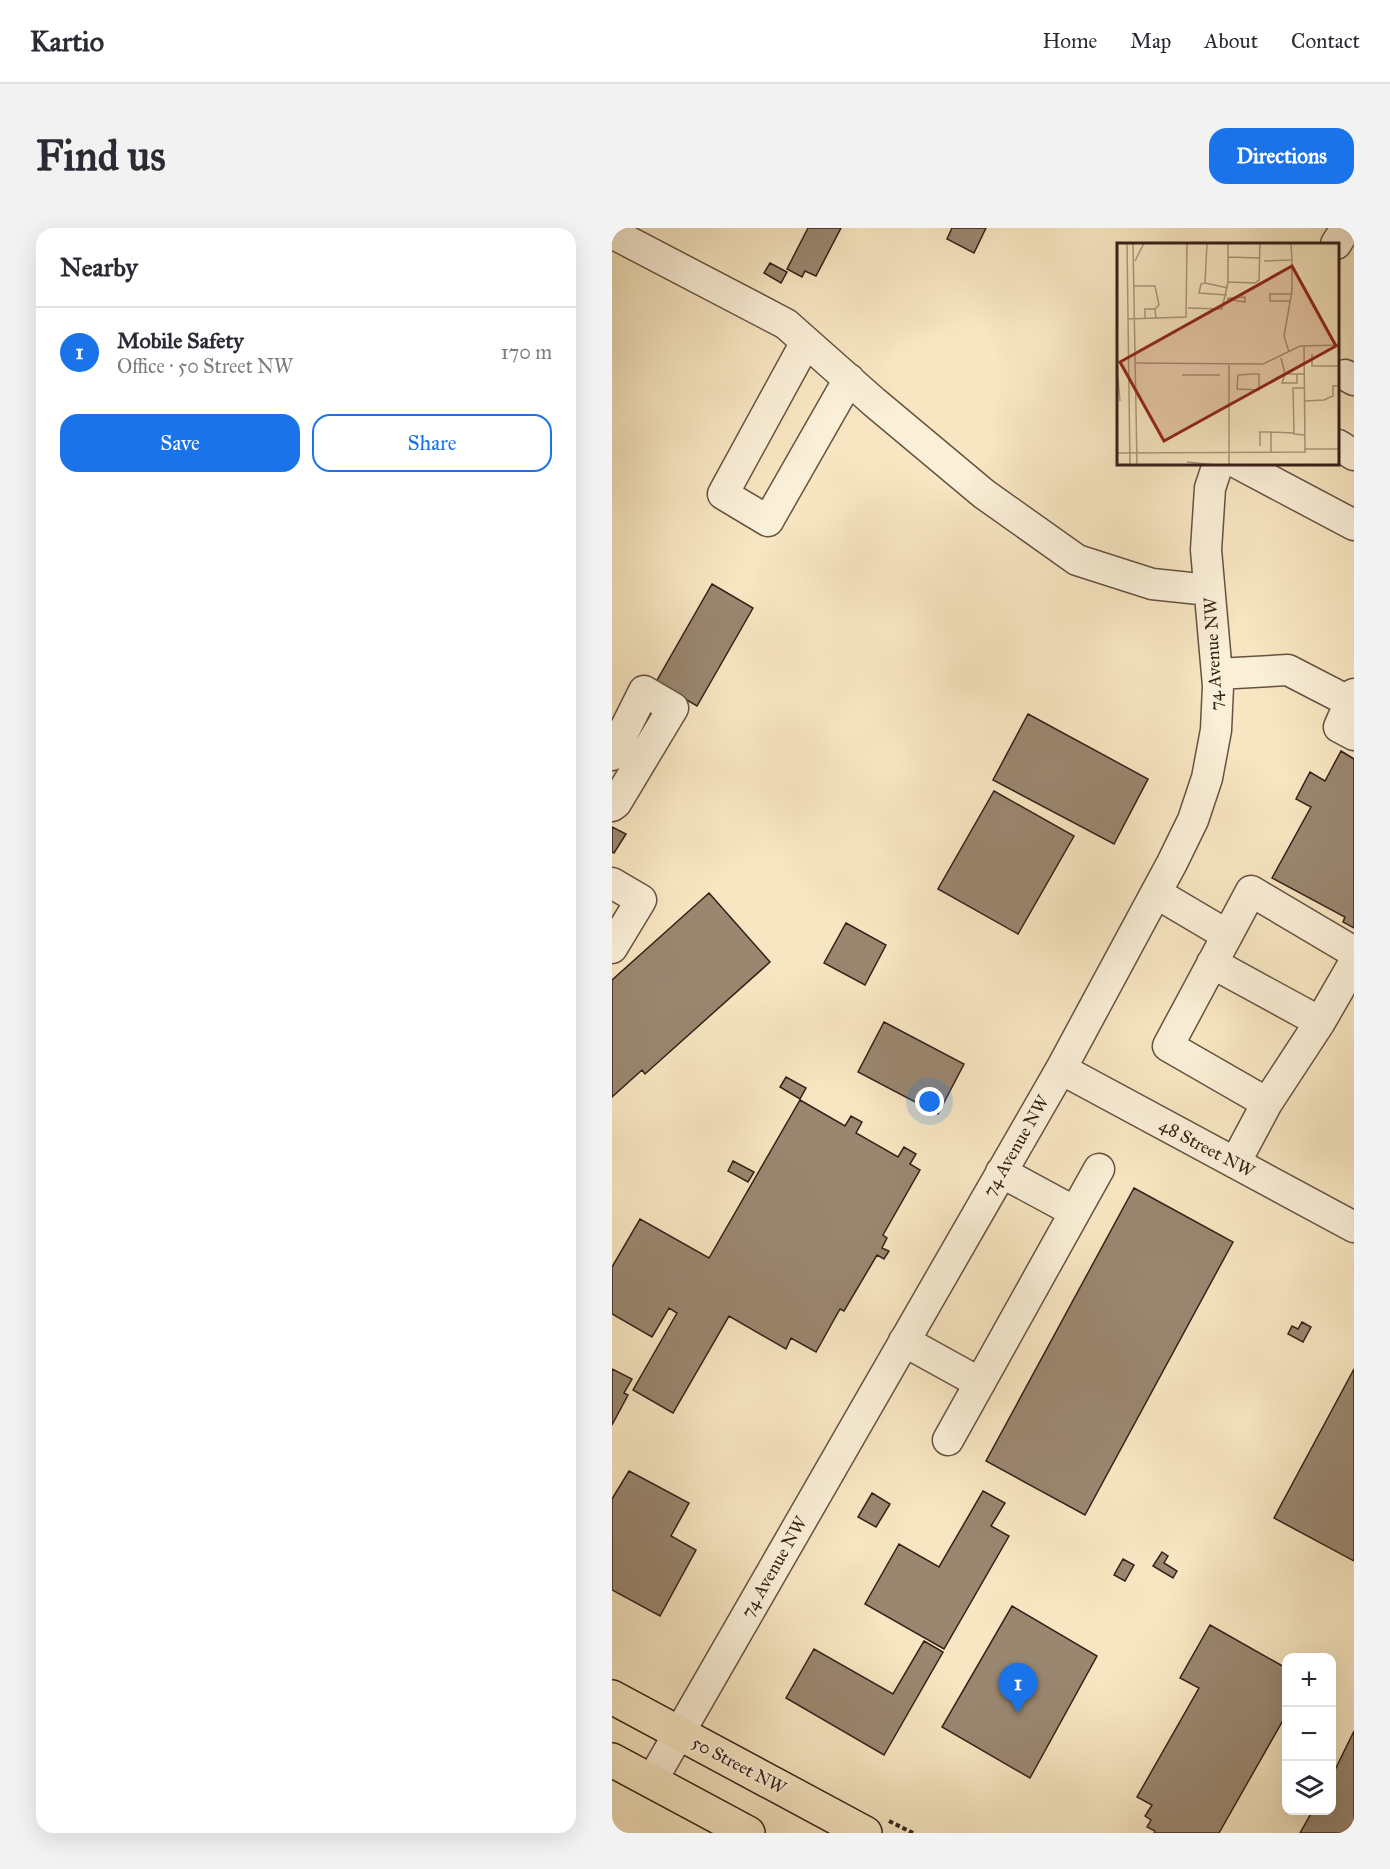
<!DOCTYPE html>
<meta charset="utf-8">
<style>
body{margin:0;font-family:"IM FELL Great Primer",serif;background:#f2f2f3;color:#2b2b33}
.controls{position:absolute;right:18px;bottom:18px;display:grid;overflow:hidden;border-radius:12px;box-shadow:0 6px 24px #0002}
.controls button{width:54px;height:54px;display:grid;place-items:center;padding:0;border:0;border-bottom:2px solid #e1e1e2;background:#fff;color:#2b2b33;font:30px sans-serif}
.you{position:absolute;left:318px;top:874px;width:21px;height:21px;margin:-15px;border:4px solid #fff;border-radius:50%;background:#1a73e8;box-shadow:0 0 0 9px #1a73e833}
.badge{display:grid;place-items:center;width:39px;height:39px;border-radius:50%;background:#1a73e8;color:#fff;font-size:20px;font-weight:700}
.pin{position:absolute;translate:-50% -50px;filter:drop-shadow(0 2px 3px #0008)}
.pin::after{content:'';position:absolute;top:32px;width:21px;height:18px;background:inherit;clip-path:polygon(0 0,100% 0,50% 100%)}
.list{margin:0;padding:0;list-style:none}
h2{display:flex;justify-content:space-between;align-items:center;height:78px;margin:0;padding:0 24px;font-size:26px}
h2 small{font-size:20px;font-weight:400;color:#7c7c81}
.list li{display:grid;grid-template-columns:39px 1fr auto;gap:18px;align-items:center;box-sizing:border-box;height:90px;padding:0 24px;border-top:2px solid #e1e1e2}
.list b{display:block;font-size:22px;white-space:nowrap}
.list p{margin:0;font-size:20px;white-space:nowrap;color:#7c7c81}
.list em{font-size:20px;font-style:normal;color:#7c7c81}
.actions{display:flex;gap:12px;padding:18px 24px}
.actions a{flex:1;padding:14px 0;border:2px solid #1a73e8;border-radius:18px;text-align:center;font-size:21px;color:#1a73e8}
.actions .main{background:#1a73e8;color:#fff}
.icon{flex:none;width:33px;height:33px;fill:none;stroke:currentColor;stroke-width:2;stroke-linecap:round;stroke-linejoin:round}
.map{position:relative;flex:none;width:742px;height:1605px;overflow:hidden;border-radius:18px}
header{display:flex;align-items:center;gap:36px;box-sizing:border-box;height:84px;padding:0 30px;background:#fff;border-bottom:2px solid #e1e1e2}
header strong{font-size:28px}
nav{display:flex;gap:33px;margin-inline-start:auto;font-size:21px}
.intro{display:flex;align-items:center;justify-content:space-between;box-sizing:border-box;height:144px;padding:0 36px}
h1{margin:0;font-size:42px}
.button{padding:15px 27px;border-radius:18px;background:#1a73e8;color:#fff;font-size:21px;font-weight:700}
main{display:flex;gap:36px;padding:0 36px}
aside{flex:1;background:#fff;border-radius:18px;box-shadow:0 6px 24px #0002}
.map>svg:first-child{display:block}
.building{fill:#9a8770;stroke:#362018;stroke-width:1.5}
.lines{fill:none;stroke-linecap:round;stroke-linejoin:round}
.minor-casing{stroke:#665242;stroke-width:33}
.major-casing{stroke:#362018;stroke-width:36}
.path{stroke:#362018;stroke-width:4;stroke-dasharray:4.5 3;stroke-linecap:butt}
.minor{stroke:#faefd7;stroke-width:30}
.major{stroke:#f7e6c1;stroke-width:33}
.labels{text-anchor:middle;stroke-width:4.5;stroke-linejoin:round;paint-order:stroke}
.street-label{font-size:18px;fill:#362018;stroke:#faefd7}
.inset-road{fill:none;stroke:#aa977d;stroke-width:1.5}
.view{fill:#8f2418;fill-opacity:0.15;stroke:#8f2418;stroke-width:3}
.inset-edge{fill:none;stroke:#362018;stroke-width:3}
</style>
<header>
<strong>Kartio</strong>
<nav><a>Home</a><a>Map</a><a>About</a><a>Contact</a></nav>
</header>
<div class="intro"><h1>Find us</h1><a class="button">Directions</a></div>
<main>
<aside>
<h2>Nearby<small></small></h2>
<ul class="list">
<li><span class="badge">1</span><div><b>Mobile Safety</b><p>Office · 50 Street NW</p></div><em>170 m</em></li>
</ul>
<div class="actions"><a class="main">Save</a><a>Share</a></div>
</aside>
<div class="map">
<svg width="742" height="1605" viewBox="0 0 742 1605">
<rect width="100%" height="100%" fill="#f7e6c1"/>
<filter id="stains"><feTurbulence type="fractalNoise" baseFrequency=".00333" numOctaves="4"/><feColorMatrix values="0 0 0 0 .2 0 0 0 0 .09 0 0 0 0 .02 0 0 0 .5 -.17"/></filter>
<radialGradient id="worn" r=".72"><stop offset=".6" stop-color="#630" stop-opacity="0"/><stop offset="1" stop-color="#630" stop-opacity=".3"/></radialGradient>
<path class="building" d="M196,0h33l-25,48 -11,-5 -3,6 -15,-8z
M340,0h34l-12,25 -27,-14z
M158,35l17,9 -6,11 -17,-10z
M100,356l41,24 -56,98 -41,-24z
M416,486l120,65 -34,65 -121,-64z
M729,523l13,8v169l-11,-6 2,-5 -73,-39 39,-71 -15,-8 14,-27 15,9z
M382,563l80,45 -56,98 -80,-45z
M0,599l14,7 -12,19 -2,-1z
M97,665l61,69 -125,112 -3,-4 -30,27v-117z
M234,695l40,22 -21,40 -41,-22z
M272,794l80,42 -26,50 -80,-42z
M174,849l20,11 -6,11 -20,-12z
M188,872l45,26 6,-10 11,6 -6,11 42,24 6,-10 12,7 -6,10 10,6 -37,65 4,3 -5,10 7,3 -5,8 -7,-4 -33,56 -4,-2 -24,43 -25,-14 -5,11 -57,-33 -56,97 -40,-23 44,-77 -8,-5 -17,29 -40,-23v-47l28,-48 69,39z
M121,933l21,11 -6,10 -20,-11z
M522,960l99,54 -148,273 -99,-54z
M690,1094l9,5 -8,15 -15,-8 4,-8 6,3z
M0,1141l20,10 -8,14 4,2 -16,30z
M742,1141v192l-80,-43z
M17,1243l60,32 -18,33 25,14 -36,66 -48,-26v-91z
M371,1263l22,12 -14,23 18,10 -65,113 -79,-45 34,-60 40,23z
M260,1265l18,11 -14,23 -18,-10z
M550,1324l6,4 -4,7 13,8 -4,7 -20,-12z
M511,1331l11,6 -9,16 -11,-6z
M400,1378l85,50 -67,122 -88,-51z
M598,1397l76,43v47l-67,118h-65l1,-2 -8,-4 4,-7 -6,-4 7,-11 -15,-8 62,-109 -19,-10z
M312,1413l19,11 -59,103 -98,-57 28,-49 79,45z
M742,1503v102h-54l13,-23h19v-34z"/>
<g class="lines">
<g class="minor-casing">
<path id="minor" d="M0,5l174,91 88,78 110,92 93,66 75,24 57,6
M724,16l10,-16
M194,114l-83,152 45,27 81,-142
M733,147l9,5
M726,217l16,10
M627,236l115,61
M605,446l71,-4 62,32 4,-8
M738,474l-11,25 15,8
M0,527l32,-64 29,17 -57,95 -4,3
M0,655l29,17 -29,48
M544,665l71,42
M742,724l-103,-61 -83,155 99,57 53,-81 34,-59
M600,735l108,59
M449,841l293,158
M623,935l32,-60
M389,944l74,40
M292,1113l76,42
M336,1212l151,-271
M39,1554l410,-713 111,-206 21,-43 14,-42 9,-48 2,-44 -12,-136 4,-62 8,-24"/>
</g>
<g class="major-casing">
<path id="major" d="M0,1469l253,136
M0,1532l136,73"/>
</g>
<path class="path" d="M277,1593l24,12"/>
<use href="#minor" class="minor"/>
<use href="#major" class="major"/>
</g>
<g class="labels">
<g class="street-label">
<text transform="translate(601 426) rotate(-93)" y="6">74 Avenue NW</text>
<text transform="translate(404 918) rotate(-60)" y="6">74 Avenue NW</text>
<text transform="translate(595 920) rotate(28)" y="6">48 Street NW</text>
<text transform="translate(162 1339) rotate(-60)" y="6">74 Avenue NW</text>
<text transform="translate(127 1537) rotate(28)" y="6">50 Street NW</text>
</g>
</g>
<g transform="translate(505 15)">
<rect width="222" height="222" fill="#f7e6c1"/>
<path class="inset-road" d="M10,0l3,222M16,0l4,222M90,0l-2,40 -4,1 -2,9 28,2M111,0v39l27,1 4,-3 1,-37M111,14l32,1M18,18l9,-18M147,18l28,-1 -1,-17M88,40l23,5M17,43h21l4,19 -4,4M128,54v5l-18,-3 3,-1zM173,58h-20v-7h22M71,65l34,1 6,-27M11,76l58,-2 1,-74M28,76v-10h10l1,10M172,109l-5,-16 8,-45v-31M195,111v12h27M164,115l4,16h20M17,120l129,1 37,-18 39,-1M0,124l3,34M136,131h6v16l-22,-1 1,-14zM168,131l-3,9h15v-9M65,132h38M188,145h-12l1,46 11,1M188,158l19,-1 9,-4v-10h6M143,203v-14h11M188,206h34M0,210l188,-1 -1,-107M154,210v-21l23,1M70,219l29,3M112,222v-100"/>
<path class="view" d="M175,23l44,80 -172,95 -44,-79z"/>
<rect width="222" height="222" class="inset-edge"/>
</g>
<rect width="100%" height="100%" filter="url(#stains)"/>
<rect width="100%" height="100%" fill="url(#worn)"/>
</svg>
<div class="controls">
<button>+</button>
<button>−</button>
<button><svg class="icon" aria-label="layers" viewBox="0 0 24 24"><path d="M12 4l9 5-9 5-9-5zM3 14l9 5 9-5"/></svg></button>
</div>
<div class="you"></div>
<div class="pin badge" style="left:406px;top:1485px">1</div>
</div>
</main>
